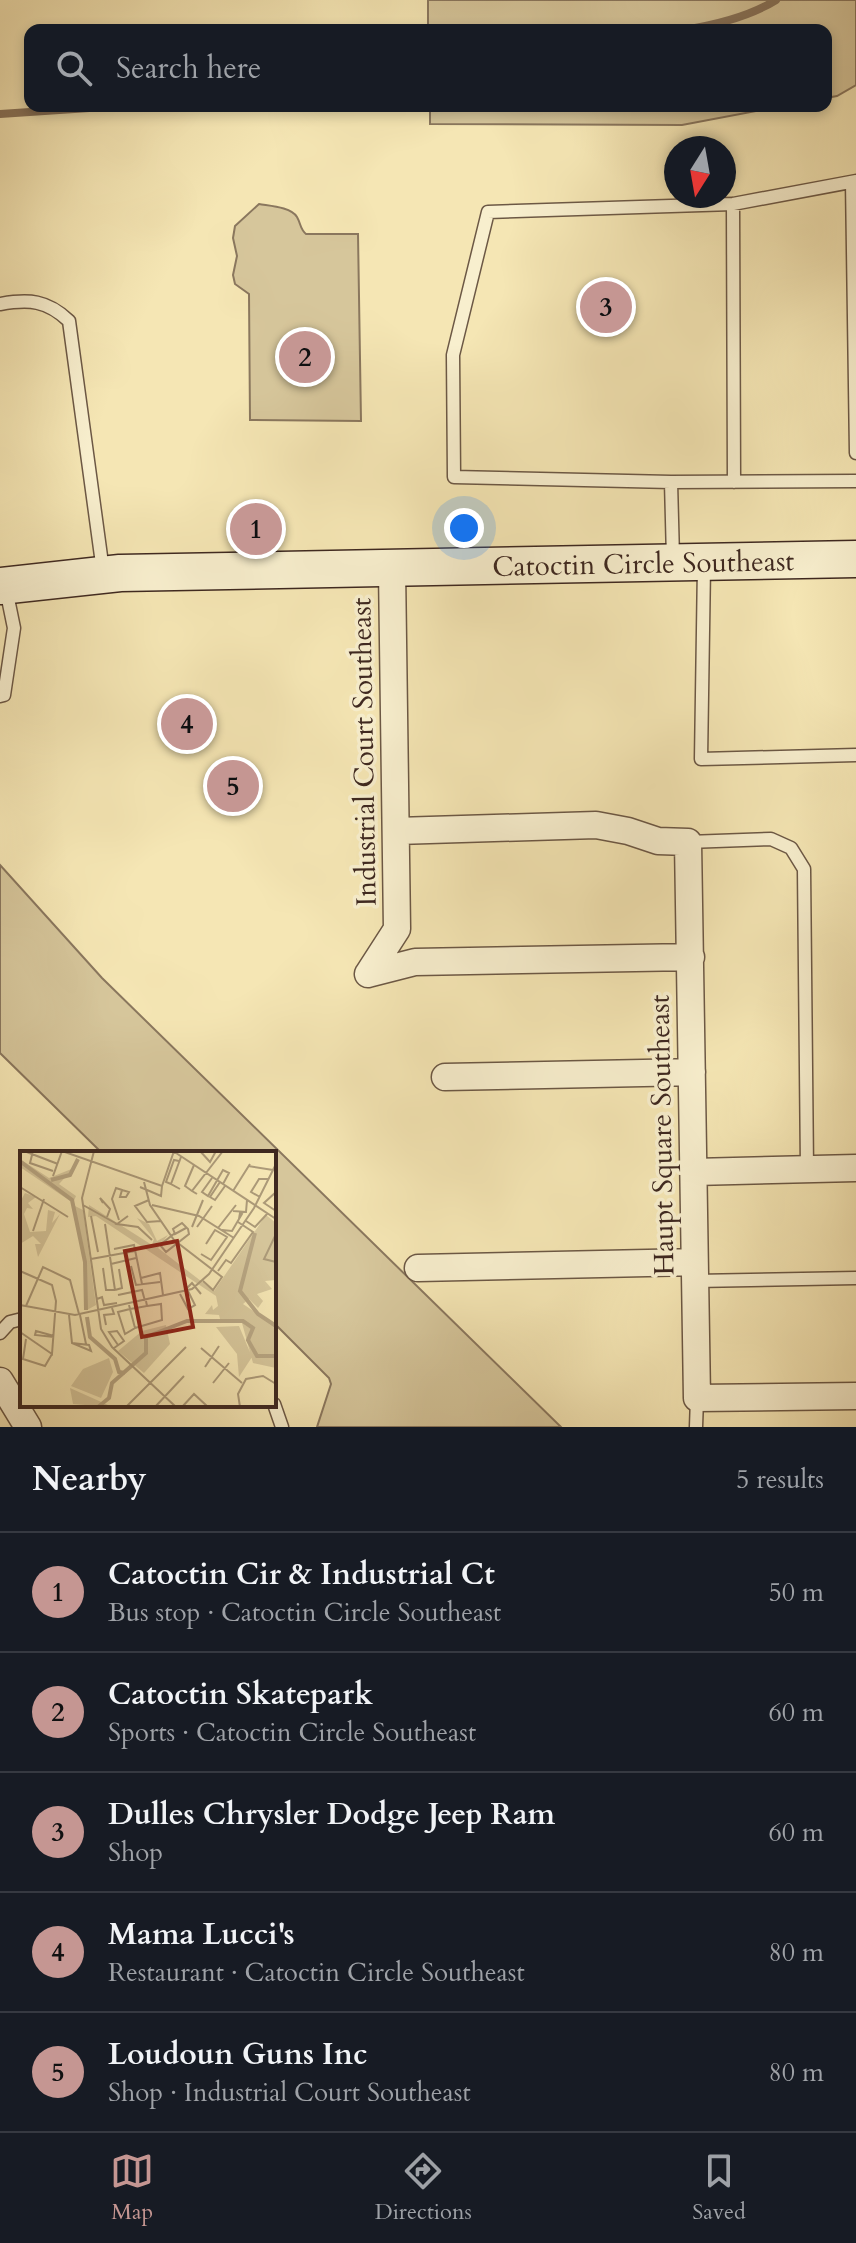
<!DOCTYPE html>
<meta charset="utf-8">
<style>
body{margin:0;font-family:Cardo,serif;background:#20242c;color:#f1f3f6}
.compass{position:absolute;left:664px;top:136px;width:72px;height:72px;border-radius:50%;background:#171b24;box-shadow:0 4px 12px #0003;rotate:191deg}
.you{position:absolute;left:464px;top:528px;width:28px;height:28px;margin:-20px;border:6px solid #fff;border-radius:50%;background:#1a73e8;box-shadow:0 0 0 12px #1a73e833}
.badge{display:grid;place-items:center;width:52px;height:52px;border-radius:50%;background:#c59692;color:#111;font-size:26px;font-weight:700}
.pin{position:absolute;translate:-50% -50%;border:4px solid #fff;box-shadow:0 2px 8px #0006}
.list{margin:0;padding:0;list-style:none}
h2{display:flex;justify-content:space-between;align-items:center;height:104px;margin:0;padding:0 32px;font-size:34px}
h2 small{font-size:26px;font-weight:400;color:#9ea1a6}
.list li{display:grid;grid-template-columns:52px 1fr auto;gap:24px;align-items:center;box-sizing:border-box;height:120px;padding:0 32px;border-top:2px solid #363941}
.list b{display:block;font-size:30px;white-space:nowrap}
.list p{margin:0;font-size:26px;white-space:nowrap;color:#9ea1a6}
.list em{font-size:26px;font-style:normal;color:#9ea1a6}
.icon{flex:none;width:44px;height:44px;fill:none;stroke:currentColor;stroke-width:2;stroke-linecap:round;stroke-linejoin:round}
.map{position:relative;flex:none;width:856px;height:1427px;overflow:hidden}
.search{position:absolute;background:#171b24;box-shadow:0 4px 12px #0003;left:24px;right:24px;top:24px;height:88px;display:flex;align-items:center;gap:20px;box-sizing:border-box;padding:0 28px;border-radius:16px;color:#9ea1a6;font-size:30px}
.sheet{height:704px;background:#171b24}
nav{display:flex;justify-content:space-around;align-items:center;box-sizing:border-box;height:112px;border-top:2px solid #363941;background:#171b24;font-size:22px;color:#9ea1a6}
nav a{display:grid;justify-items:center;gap:4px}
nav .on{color:#c59692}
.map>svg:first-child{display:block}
.green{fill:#d6c69b;stroke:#8a775e;stroke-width:2}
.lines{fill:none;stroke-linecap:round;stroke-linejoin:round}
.stream{stroke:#87735b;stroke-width:8}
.service-casing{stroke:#6c5845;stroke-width:15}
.minor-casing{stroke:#6c5845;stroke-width:29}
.secondary-casing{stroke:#3e2820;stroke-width:39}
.service{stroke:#f8efce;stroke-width:12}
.minor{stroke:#f8efce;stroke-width:26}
.secondary{stroke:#f8efce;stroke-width:36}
.labels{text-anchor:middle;stroke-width:7;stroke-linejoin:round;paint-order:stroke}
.street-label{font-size:28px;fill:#3e2820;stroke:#f8efce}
.inset-river{fill:none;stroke:#b7a582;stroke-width:4}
.inset-road{fill:none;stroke:#ac9a79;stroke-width:2}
.view{fill:#8f2418;fill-opacity:0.15;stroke:#8f2418;stroke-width:4}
.inset-edge{fill:none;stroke:#3e2820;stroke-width:4}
</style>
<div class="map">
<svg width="856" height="1427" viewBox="0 0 856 1427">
<rect width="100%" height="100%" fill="#f5e6b4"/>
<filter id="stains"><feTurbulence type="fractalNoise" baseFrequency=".0025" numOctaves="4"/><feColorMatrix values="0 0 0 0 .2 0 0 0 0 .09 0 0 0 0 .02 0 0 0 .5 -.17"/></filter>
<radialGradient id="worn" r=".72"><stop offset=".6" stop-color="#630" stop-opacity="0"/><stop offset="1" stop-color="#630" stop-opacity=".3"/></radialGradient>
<path class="green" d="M428,0h428v85l-19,11 -11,2v-68h-398z
M430,106h352l-100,19 -252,-1z
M259,204c11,2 32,3 38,13 4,7 3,12 9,17h52l3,187 -111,-1 -1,-126 -14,-10 -2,-9 4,-19 -4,-18 2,-12z
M0,865l102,113 459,449h-244l14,-43 -2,-6 -55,-55v-170h-172l-102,-100z"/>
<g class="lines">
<path class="stream" d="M683,30c32,-5 66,-13 93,-30
M0,114l119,-8"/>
<g class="service-casing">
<path id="service" d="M852,182l4,271
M733,204l1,278
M0,304c29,-5 47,-4 69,17l34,250
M671,482l-217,-5 -1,-122 35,-143 245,-8 123,-23
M673,558l-2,-76 185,-1
M704,566l-3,193 155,-4
M0,696l4,-1 10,-67 -8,-39
M688,842l83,-3 20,9 13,21 3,300
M695,1281l161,-3
M0,1333l10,-11 12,-3
M274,1404l8,23
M696,1427l1,-29"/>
</g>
<g class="minor-casing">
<path id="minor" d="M397,831l199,-6 32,6 30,10 30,1 9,556 159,-2
M368,974l29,-45 -5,-360
M368,974l47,-12 276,-5
M445,1077l247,-5
M694,1172l162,-4
M418,1268l276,-6
M0,1381l28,46"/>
</g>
<g class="secondary-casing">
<g id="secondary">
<path id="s1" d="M0,586l120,-13 736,-14"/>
</g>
</g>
<use href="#service" class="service"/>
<use href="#minor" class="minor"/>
<use href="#secondary" class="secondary"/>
</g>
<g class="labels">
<g class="street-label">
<text dy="10" stroke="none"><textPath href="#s1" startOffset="644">Catoctin Circle Southeast</textPath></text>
<text transform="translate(363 752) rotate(-91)" y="10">Industrial Court Southeast</text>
<text transform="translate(661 1135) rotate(-91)" y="10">Haupt Square Southeast</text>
</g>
</g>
<g transform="translate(20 1151)">
<rect width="256" height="256" fill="#f5e6b4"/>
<path d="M0,8l29,19 25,-10 -15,16 17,12 -3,7 -53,-36zM5,42l11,4 -8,6 5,6 -6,-1 -3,6 6,18 16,-1 2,-21 7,2 -3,11 8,-9 -22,43 -3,-13h6l-8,-8 -13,8v-42zM53,54l10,5 13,95 -9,5 -2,-48zM69,54l63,40 2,-6 -17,-21 12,6 8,17 11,-6 -10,13 56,43 52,-76 10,8v57l-11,1 7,8 -15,5 6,7 -5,7 -9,-9 -6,5 33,22v42l-23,-5 -11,-40h-21l-2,-8 -14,-1 7,-9 1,5 5,-4 -2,-10 -120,-80 -8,1zM146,174l4,19 -26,29 -26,-22 24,-20zM219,175l13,31 -13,20 -2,-23 -21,-27zM89,207l4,14 -12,26 -30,-12 12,-17zM50,237l38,17 1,2 -36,-3z" fill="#d6c69b"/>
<path class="inset-river" d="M1,11l51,38 13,62 1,48M31,29l19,-5 8,-16M235,82l-15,58 18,23 18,12M67,166l3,20 25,22 4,13 6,1M78,256l11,-9 3,-15 34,-30v-16l41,-16h56l10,7 -5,12 9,16h19"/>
<path class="inset-road" d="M4,0l34,13M13,0l-3,12 23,8M74,0l-12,47 19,131 11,18 64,60M153,0l103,68M180,0l10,11 6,-11M228,15l25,4M33,25l9,-25 100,35 12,-35M192,27l-10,14 6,4 15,-26 6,3 -6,11M124,31l6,23 24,35 48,37 -9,13 -10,-9M200,31l-10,15 5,3 10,-14M151,33l-5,-2 8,-22 5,1M0,36l48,30M120,36l21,9 1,-10M160,38l-9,-5 10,-27M172,40l-7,-5 9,-21M213,40l17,-27M256,41l-12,11 12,8M177,43l-5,-3 31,-40M240,46l-9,-5 8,-13h9M129,49l-14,6 12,16 14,-1M83,52l-3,-5 10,11 -3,8M63,54l34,19M132,54l47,11 35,22M213,60l13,1 1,-12M71,65l7,36M108,65l-11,8 21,3 14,13M99,69l-7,-21 4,-11 6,2 -2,7h6l3,-5 -7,-2M226,70l9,6 12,-13M85,73l10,66M172,76l11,-27M177,76l15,-21M198,77l18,-23M202,79l10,1 7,-12 3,-5 -2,-1 -1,6M13,80l11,-32M155,82l-15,12 6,7 23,-18 -1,-5 -6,-6 -9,6 2,5 11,-6M256,83l-12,25 12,3M94,98l20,-4 8,39M181,103l10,6 16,-23 -12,-7 -9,14M71,108l44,-8M91,113l25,-6M111,115l5,19 24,-3M83,117l3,22h9M0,120l32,14 4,16 -4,53 -32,-22M198,120l8,-11 5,3 22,-31 -15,-10M121,127l19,-5 3,22M95,139l7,-2 -3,-19M165,139l7,-7 9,11M160,143l8,15 7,-4 -7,-14M98,144l24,-5 3,11M77,148l5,-2 2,8 13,-2M0,154l55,10 117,-26 17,-15 45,-66 22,-44M109,154l1,4 5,19 -10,6 -7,-22 12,-3 6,-1 11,-2 -1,-5M6,155l17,-39 27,13 9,34M49,164l3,28 19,8 -2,-6 -17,-2M60,164l6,29M86,174l-2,-10 10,-1 -2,-6M115,177l27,-8 -1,-16 -14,2M34,185l-18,-5 -1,4 19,2M6,188l-3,20 22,7 7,-12M94,197l10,-7 -7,-10 -8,1 9,13M181,197l41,35M185,216l14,-21M193,232l16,-20M106,256l60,-60M135,256l29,-31M162,256l12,-13 14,13M220,256l-2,-13 8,-15 17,-3 13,8"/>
<path class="view" d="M157,90l16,86 -51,10 -17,-86z"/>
<rect width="256" height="256" class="inset-edge"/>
</g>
<rect width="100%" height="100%" filter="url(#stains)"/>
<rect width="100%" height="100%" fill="url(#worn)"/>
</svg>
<svg class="compass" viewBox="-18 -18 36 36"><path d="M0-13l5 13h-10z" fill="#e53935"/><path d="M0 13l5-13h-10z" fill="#9ea1a6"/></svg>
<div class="you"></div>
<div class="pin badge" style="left:256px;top:529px">1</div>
<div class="pin badge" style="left:305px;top:357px">2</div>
<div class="pin badge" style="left:606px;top:307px">3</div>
<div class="pin badge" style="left:187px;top:724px">4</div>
<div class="pin badge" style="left:233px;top:786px">5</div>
<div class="search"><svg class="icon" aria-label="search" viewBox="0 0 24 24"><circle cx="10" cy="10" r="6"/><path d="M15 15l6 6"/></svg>Search here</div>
</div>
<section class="sheet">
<h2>Nearby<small>5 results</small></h2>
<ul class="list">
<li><span class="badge">1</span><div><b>Catoctin Cir &amp; Industrial Ct</b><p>Bus stop · Catoctin Circle Southeast</p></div><em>50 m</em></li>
<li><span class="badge">2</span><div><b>Catoctin Skatepark</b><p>Sports · Catoctin Circle Southeast</p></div><em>60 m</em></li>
<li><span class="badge">3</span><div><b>Dulles Chrysler Dodge Jeep Ram</b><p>Shop</p></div><em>60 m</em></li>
<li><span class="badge">4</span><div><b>Mama Lucci's</b><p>Restaurant · Catoctin Circle Southeast</p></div><em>80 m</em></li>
<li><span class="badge">5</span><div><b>Loudoun Guns Inc</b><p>Shop · Industrial Court Southeast</p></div><em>80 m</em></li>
</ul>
</section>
<nav>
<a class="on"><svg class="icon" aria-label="map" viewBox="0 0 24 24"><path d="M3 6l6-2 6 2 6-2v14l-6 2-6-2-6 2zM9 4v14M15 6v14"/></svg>Map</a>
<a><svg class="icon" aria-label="directions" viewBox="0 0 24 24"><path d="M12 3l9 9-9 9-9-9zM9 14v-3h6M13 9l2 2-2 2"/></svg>Directions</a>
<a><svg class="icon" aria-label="saved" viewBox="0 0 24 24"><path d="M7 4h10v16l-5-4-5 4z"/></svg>Saved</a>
</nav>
